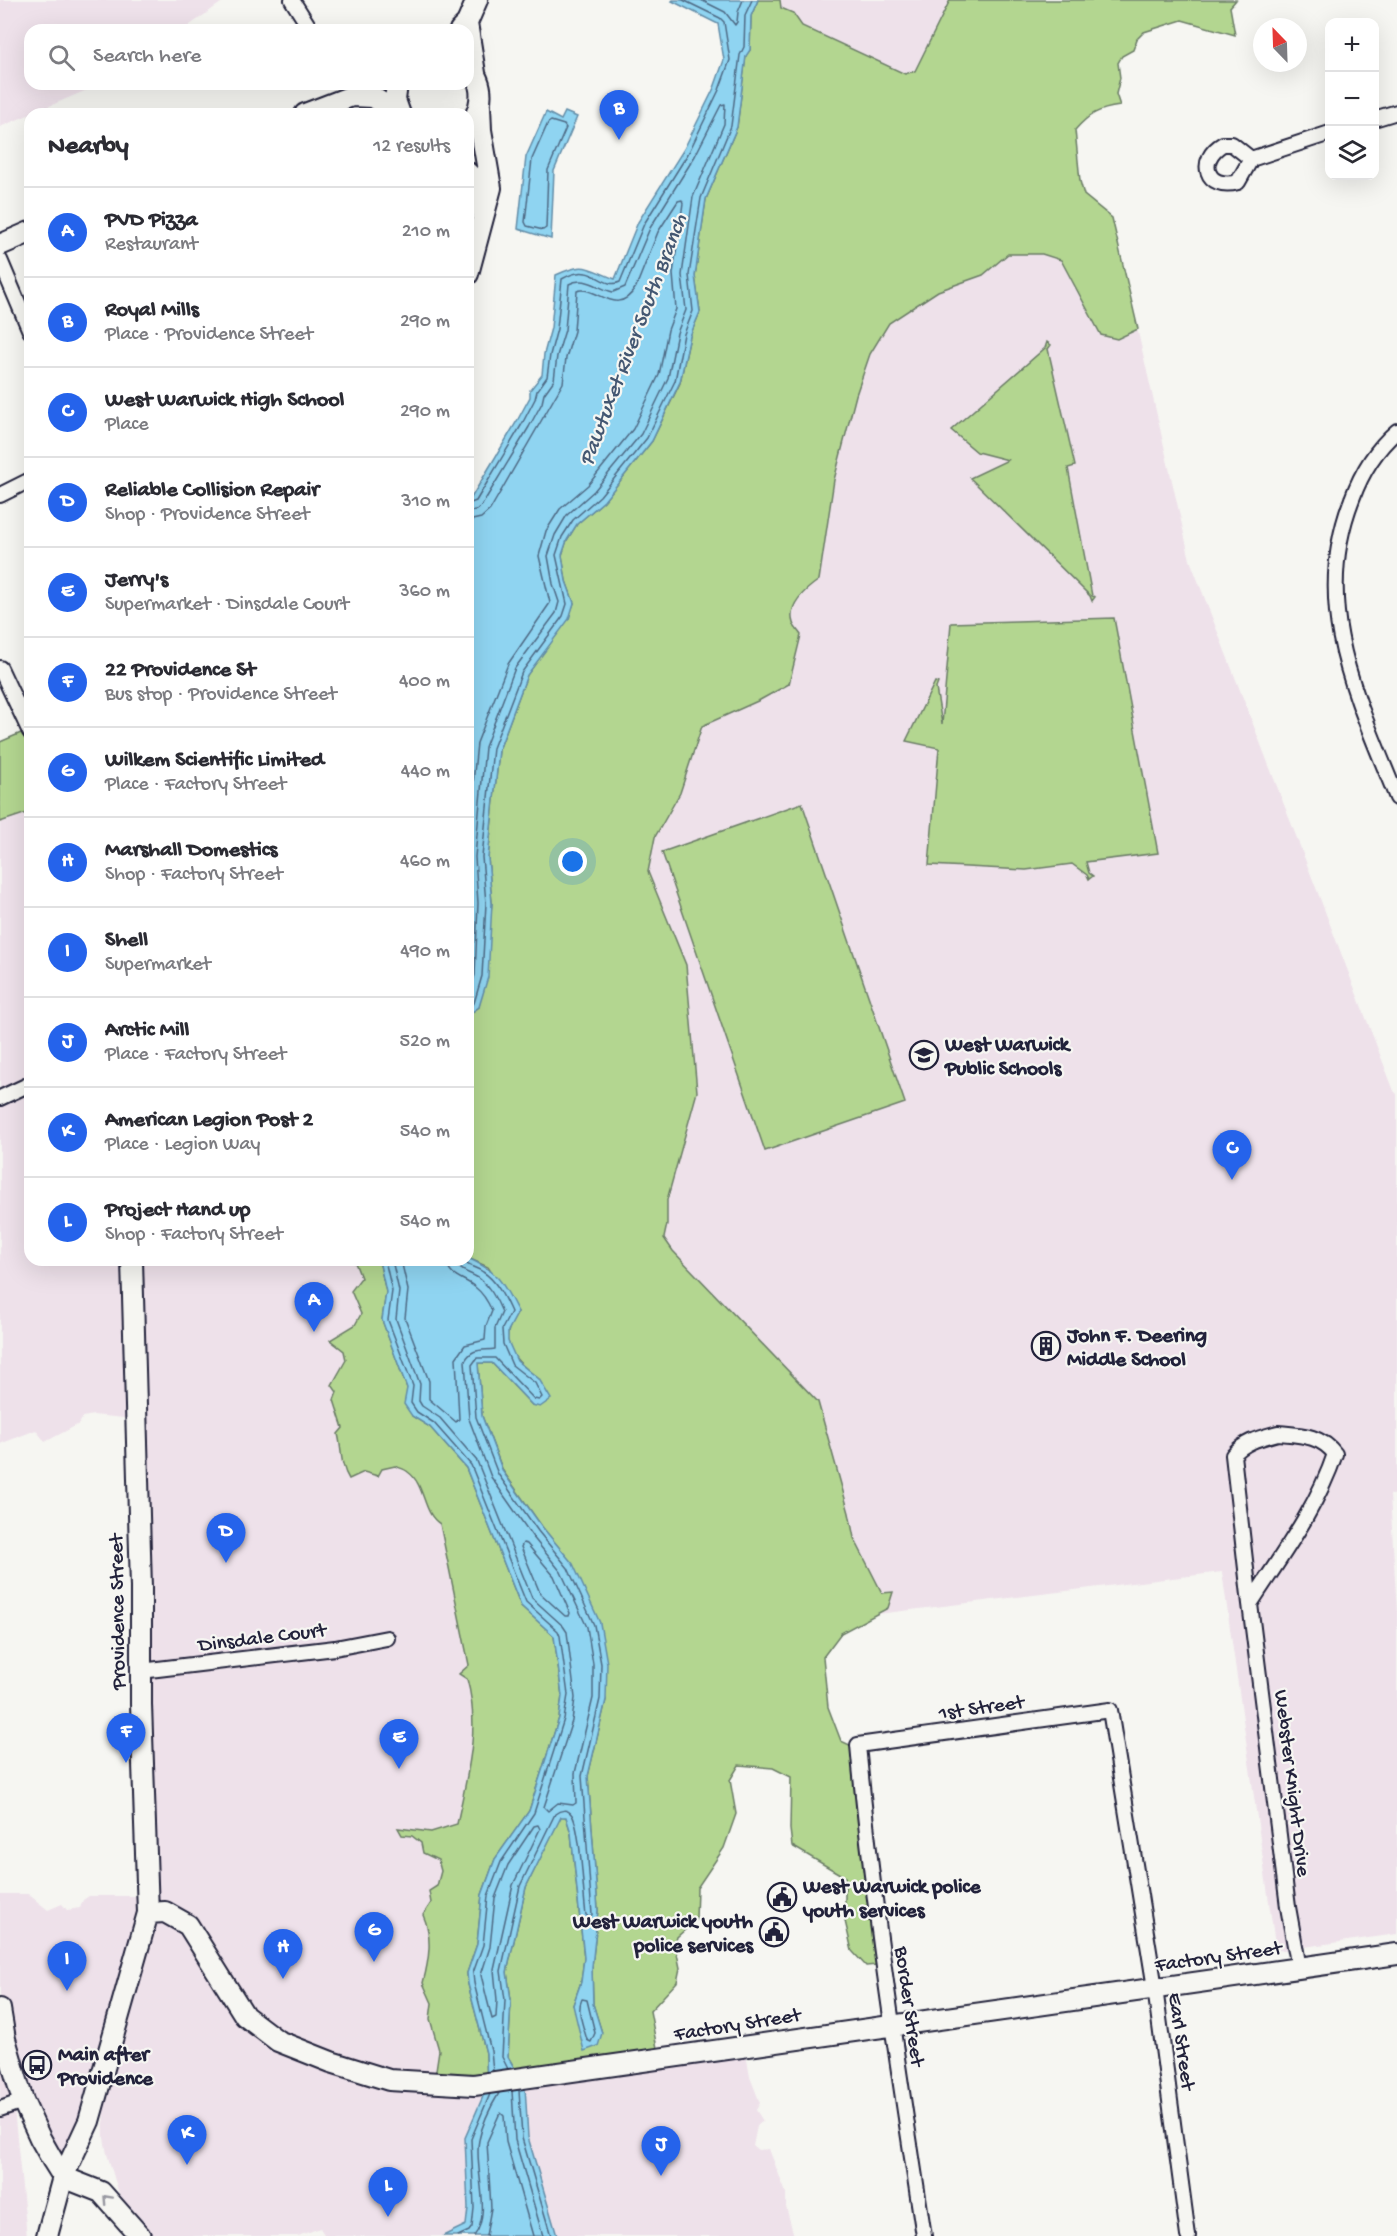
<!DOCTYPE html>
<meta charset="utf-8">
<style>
body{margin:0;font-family:"Gochi Hand",sans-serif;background:#f2f2f3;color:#2b2b33}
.controls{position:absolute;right:18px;top:18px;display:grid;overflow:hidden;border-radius:12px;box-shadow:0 6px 24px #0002}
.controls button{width:54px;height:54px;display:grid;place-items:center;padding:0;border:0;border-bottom:2px solid #e1e1e2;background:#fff;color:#2b2b33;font:30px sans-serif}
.compass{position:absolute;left:1253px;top:18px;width:54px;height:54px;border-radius:50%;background:#fff;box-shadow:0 6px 24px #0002;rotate:337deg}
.you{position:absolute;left:573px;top:862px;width:21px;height:21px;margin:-15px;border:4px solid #fff;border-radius:50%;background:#1a73e8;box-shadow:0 0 0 9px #1a73e833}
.badge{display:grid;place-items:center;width:39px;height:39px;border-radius:50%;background:#2563eb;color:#fff;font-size:20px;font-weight:700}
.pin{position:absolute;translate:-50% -50px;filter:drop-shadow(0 2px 3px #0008)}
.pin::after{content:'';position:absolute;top:32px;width:21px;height:18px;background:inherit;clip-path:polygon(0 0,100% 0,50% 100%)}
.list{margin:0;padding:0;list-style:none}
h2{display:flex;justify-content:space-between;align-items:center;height:78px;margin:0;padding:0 24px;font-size:26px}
h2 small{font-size:20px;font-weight:400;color:#7c7c81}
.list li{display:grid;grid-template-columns:39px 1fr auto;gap:18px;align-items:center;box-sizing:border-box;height:90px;padding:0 24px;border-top:2px solid #e1e1e2}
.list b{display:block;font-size:22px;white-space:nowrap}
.list p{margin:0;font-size:20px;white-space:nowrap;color:#7c7c81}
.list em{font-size:20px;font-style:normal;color:#7c7c81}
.icon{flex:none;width:33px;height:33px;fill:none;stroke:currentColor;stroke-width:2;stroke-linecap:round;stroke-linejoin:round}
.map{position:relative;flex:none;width:1397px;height:2236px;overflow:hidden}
.search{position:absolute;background:#fff;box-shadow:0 6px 24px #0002;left:24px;top:24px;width:450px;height:66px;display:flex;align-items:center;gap:15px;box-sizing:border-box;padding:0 21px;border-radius:18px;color:#7c7c81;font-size:22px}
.panel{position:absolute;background:#fff;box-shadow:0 6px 24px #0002;left:24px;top:108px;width:450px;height:1158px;border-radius:18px}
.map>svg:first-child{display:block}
.built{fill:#eee1ea}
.green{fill:#b3d690;stroke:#6a7c66;stroke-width:1.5}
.water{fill:#8fd4f1;stroke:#638da8;stroke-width:1.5}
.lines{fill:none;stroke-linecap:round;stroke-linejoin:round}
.shore{stroke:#4e6984;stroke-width:1.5}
.street-casing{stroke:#22223b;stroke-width:18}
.secondary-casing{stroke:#22223b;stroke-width:24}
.street{stroke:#f6f6f2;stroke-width:14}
.secondary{stroke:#f6f6f2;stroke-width:20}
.oneway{stroke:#9797a0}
.labels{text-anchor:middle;stroke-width:4.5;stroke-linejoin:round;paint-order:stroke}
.poi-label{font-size:21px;font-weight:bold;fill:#22223b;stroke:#f6f6f2;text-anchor:start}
.street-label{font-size:21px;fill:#22223b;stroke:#f6f6f2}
.water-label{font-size:22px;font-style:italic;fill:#435772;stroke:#f6f6f2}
</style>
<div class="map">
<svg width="1397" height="2236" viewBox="0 0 1397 2236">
<rect width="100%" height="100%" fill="#f6f6f2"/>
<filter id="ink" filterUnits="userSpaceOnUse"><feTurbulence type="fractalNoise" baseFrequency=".0167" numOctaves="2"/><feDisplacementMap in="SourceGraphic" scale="12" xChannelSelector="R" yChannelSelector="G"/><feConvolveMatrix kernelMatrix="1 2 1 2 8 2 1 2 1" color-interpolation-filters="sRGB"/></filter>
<g filter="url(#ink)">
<path class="built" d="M0,0h225l-42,30h-153v54h71l-101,43z
M780,0h170l-35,71 -10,3 -103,-48 -9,-13 -12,-5z
M804,175l308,43 78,342 204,531 3,3v400l-7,1 7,117v322l-121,17 -54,-379 -344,42 -268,113 -142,-707z
M30,812v448h324l7,18 -10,13 10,23 -17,37 2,9 -14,25 5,7 -3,8 9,28 -5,6 4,14 1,20 6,11 15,-7 31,-6 14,7 10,13 13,34 8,4 29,141 -9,9 7,5 4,14 3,45 -17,87 -26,7 -32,-4 23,15 16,17 3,11 -4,15 -7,5 1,12 -8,12 6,13v35l-6,20 9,20 -2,16 9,31 -6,40 29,4 22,-2 -19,46 3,70 -2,18 -23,10h-118l-5,-8 -22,8h-156l-19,-29 -16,-53 -3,-16 -1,-46 -37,67 -45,-52 -7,2 13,127h-27v-342h28l20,16 14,-6 5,6 13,-2 3,-8 6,-4h52l-6,-477 -42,-4 -10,2 -4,7 -34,18 -9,-12 -36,14v-622z
M746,2054l4,23 10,26 -4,7 7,11 -6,5 -4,20 5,4 11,-1 17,44v14l8,29h-237l-29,-99 -3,-51z"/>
<path class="green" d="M758,0h22l1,8 12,5 9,13 103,48 10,-3 35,-71h286l-6,7 5,28 -53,-15 -38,12 -7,7 -4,11 -11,6 -4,7 2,15 -4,16 4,12c-22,3 -31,8 -45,24l5,51 4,14 28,23 26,111 -21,10 -16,-4 -40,-75 -19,-6h-34l-25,21 -45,16 -49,32 -19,31 -14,41 -22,85 -15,100c-13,9 -32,25 -26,43 1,4 6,9 8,12l-12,49 -29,16 -58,26 -22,67 -25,44 -7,35 38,93 11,127 -30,108v24l-3,14 9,13 145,151 31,111 5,25 28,55 11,-1 -5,16 -47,25 -18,24 5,50 13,34 13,6 34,217 -22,2 -14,-15 -7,-30v-44l-53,-31 -2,-17 1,-52 -18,-9 -34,-3 -9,15 6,34 -12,34 -27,40 -1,32 -19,17 -2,7 5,24 -3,14 -27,29 10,53 -139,15 -13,-22 3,-57 -4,-28 19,-85 35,-71 5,1 5,16 13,125 -3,24 -8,23 29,28 -9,-29 -1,-37 6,-57 -10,-134 18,-76 -33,-135 -30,-37 -40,-57 -21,-55 -4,-53h14l40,42 7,-26c-14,-11 -38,-28 -30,-50 2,-6 6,-11 9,-17l-30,-45 -20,-9v-243l11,-8 13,-104 -4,-45 11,-108 28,-75 41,-56 6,-16 -8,-22 -4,-26 5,-15 10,-16 27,-23 48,-60 28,-58 10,-47 10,-24 -5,-36 11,-77 31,-72 9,-72 4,-5 1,-34z
M1047,342l4,3 -3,4 27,117 -7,2 24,128 3,1 -3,4 -2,-5 -120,-118 38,-18 -31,-8 -26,-22 94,-82z
M1114,618l44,235 -72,9 3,11 4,3 -4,3 -2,-4 -15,-11 -46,6 -97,-5 10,-117 -33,-7 29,-59 3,1 -2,5 6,36 9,-101z
M28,730l2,2v80l-30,10v-80z
M802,803l103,300 -140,48 -103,-299z
M354,1260h25l7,32 -4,28 25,68 5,28 18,11 36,41 55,138 33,30 8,60 -3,22 -30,93 -34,48 -13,36 -5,49 -10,29 1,11 18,69 1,34c-17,9 -35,8 -54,3l6,-40 -9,-31 2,-16 -9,-20c6,-23 10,-46 0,-68l8,-12 -2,-12 8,-5 4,-15 -3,-11 -15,-7 -2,-10 -9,-7 -10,-1 -4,-7 33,4 26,-8c10,-49 24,-95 10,-145l-8,-5 10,-9 -29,-141c-18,-11 -14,-39 -32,-52 -3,-3 -9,-4 -13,-6l-13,3 -4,7 -14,-4 -15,7c-9,-14 -7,-30 -11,-45l5,-6 -9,-28 3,-8 -5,-7 14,-25 -2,-9 -14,-11 25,-15 6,-11 -10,-23 10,-13z"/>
<path class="water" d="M673,0h85l-7,16 -1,34 -4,6 -9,71 -31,72 -11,77 5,36 -10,24 -10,46 -28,59 -48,60 -27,23 -10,16 -5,15 4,26 8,22 -5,16 -42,56 -28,75 -11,108 4,45 -4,74 -9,30 -11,8v-512l49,-82 13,-24v-7l12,-15 2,-21 7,-26 5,-53c30,-14 30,-7 59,4l23,-57 46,-73 30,-61 10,-28 -6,-36 -46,-23z
M546,112l15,8 4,-8 12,5 -23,54 -3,68 -33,-10 8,-72z
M468,1258c31,14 35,25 50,54l-10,19v10l9,20 22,18 12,20 -11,8 -8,-2 -40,-42h-14l4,53 21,56 40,56 30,36 27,59 7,40 -1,37 -18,76 10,134 -6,57 1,37 9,29 -4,13 -14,5 -11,-46 8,-23 3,-24 -13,-125 -5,-16h-5l-35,70 -19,85 4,28 -3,57 17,29 3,51 29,99h-114l23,-11 2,-17 -3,-70 22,-51 -1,-34 -18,-69 -1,-11 10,-29 5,-49 13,-36 34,-48 30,-93 3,-22 -8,-60 -33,-30 -55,-138 -36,-41 -18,-11 -8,-12 3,-16 -25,-68 4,-28 -7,-32h89z"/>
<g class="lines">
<path class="shore" d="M701,0l24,12 10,13 2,-3 1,-10 5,-12
M551,121l13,4 2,3 -18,42 -2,58 -3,2 -16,-4 -2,-4 7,-63 16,-36z
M468,504l8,-3 46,-77 13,-25 2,-8 10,-14 3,-22 7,-26 5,-50c7,-4 16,-8 24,-6 12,2 22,15 34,9l24,-58 45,-72 30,-62 11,-30 -6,-38 -4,-4 -37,-18
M468,512l7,-1 7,-6 47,-78 13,-24 2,-9 10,-14 3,-24 8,-26 4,-46c16,-9 28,4 44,8l12,-5 25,-59 45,-72 26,-51 4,-1 -1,20 -31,73 -11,78 4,35 -9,23 -9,45 -27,56 -47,57 -27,24 -12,20 -7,21 5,28 6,18 -3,11 -41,55 -30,79 -10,110 3,46 -3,72 -7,21
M468,521l13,-3 9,-8 73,-127 3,-25 8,-27 3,-40c20,-7 39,29 59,-4l22,-55 20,-31 4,-1 1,3 -10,71 3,35 -8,21 -9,45 -26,54 -45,56 -28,24 -14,22 -7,25 11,47 -42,61 -31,79 -9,91
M468,1008l6,-5 8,-27 4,-73 -4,-46 11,-109 29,-76 41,-56 4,-12 -11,-49 6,-18 11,-17 27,-24 47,-58 28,-57 9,-47 9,-23 -4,-36 12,-77 30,-72 9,-71 4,-8 1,-32 7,-15
M385,1260l7,31 -4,29 25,66 -2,17 6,9 17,11 37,42 55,137 32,29 2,5 8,59 -4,24 -30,94 -33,49 -13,34 -5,49 -10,28 1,10 17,68 2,20
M392,1260l7,31 -3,28 24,65 -1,17 3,5 18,12 37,43 55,137 31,28 4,6 8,66 -3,23 -28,86 4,4 10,-8 15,2 3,-2 -1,-30 18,-75v-34l-6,-37 -26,-55 -29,-36 -41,-59 -22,-58 -4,-58c7,-14 18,-10 30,-12v-21l7,-16c-5,-12 -11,-24 -21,-32 -10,-8 -22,-7 -26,-20
M401,1260l7,30 -3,28 24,63v18l27,23 3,-3 -3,-61 9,-13 20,-5 1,-14 6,-15c-4,-9 -8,-17 -16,-23 -12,-11 -26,-9 -30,-28
M462,1260c6,7 14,7 21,12 14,9 21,25 28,40l-9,17 1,15 9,21 23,18 7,14 -3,3 -5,-1 -39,-41h-18l-5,7 4,52 22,57 40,57 30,37 26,57 7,39 -1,35 -18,77 10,139 -3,2 -3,-2c-3,-21 -5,-85 -14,-100 -5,-7 -12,-5 -17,-1l-35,72 -19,85 4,29 -3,57 6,12
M523,1543l4,1 27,32 16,37 -1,3h-4l-25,-23 -19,-46z
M538,1825l2,4 -27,56 -19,85 3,30 -1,17 -4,2 -11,-44 9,-28 5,-49 13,-33 26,-39z
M582,1999l5,1 8,33 -4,9 -4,-2c-3,-12 -11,-29 -5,-41z
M519,2090l3,48 29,98
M512,2091l3,49 28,96
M458,2236l11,-5 3,-4 2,-19 -3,-69 19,-45
M474,2236c19,-22 -1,-70 5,-96 3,-15 12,-34 20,-47
M486,2236l5,-28 -4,-66 12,-27 2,-2 3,3 2,26 27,94"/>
<g class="street-casing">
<path id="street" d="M292,0l19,30
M1374,119l23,-7
M1223,144h9l19,15 -13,23c-33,9 -41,-23 -15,-38z
M1251,159l79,-26
M0,260l30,71
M1397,431c-21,18 -36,43 -45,68 -42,108 5,199 45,299
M0,495l30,-15
M0,668l30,64
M0,1098l30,-14
M1278,1433c22,2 43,2 57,21 -18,54 -54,102 -85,150l-17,-149c12,-14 27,-17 45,-22z
M1250,1604l38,303 11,61
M141,1671l194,-23 52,-10
M0,2109l23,-8
M924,2236c-25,-163 -51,-327 -66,-491l252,-35 45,278 33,248"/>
</g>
<g class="secondary-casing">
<path id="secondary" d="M467,23l8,50
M460,30l7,-7 10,-23
M468,65c14,16 16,33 7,52
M397,84l-2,16 5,14
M352,96l21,1 26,17
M305,114l47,-18 21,-12
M468,173l9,12 5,26
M0,245l30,-13
M468,274l23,-86 -10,-58 -1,-24
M148,1913l17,-1 23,13 57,91 33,25 53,21 58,18 85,5 923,-131
M0,2009l5,30 18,62 17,37 13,23 10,16 38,15 39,44
M47,2236l16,-59 26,-56 59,-208 -7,-209v-116l-9,-328"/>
</g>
<use href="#street" class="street"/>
<use href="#secondary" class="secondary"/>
</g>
<defs><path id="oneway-chevron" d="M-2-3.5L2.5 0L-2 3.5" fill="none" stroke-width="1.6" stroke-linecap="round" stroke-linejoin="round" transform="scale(1.5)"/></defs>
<use class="oneway" href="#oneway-chevron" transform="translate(107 2199) rotate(-133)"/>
</g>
<defs>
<g id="school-ring" transform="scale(1.5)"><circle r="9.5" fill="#f6f6f2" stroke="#22223b" stroke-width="1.5"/><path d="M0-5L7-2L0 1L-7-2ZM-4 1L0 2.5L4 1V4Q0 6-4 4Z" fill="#22223b"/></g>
<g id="building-ring" transform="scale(1.5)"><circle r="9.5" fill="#f6f6f2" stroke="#22223b" stroke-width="1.5"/><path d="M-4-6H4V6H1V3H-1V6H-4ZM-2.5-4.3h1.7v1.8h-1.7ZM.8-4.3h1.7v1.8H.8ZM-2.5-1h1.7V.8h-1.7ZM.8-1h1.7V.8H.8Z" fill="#22223b"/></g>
<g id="civic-ring" transform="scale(1.5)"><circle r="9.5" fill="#f6f6f2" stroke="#22223b" stroke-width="1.5"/><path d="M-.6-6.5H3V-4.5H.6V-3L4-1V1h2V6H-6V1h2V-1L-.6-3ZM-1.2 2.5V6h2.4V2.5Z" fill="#22223b"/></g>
<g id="bus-ring" transform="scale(1.5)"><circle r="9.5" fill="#f6f6f2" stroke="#22223b" stroke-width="1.5"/><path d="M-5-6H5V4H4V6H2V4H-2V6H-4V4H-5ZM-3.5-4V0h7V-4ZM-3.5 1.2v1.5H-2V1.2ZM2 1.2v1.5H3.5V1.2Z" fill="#22223b"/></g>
</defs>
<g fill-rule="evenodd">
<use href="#school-ring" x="924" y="1055"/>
<use href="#building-ring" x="1046" y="1346"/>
<use href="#civic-ring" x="782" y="1897"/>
<use href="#civic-ring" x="774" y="1932"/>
<use href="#bus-ring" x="37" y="2065"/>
</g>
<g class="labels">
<g class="poi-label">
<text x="945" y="1050">West Warwick<tspan x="945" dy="24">Public Schools</tspan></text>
<text x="1067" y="1341">John F. Deering<tspan x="1067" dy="24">Middle School</tspan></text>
<text x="803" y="1892">West Warwick police<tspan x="803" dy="24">youth services</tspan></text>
<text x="753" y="1927" text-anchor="end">West Warwick youth<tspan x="753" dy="24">police services</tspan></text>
<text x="58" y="2060">Main after<tspan x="58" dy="24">Providence</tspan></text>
</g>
<g class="street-label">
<text transform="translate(116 1612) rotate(-91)" y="7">Providence Street</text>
<text transform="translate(262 1636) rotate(-7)" y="7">Dinsdale Court</text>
<text transform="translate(981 1706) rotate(-8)" y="7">1st Street</text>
<text transform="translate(1294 1783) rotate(83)" y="7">Webster Knight Drive</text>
<text transform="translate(1218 1955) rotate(-8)" y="7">Factory Street</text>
<text transform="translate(911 2006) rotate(82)" y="7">Border Street</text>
<text transform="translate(737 2023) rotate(-9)" y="7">Factory Street</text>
<text transform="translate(1183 2041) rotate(82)" y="7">Earl Street</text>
</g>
<g class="water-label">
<text transform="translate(631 339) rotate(-69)" y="8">Pawtuxet River South Branch</text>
</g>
</g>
</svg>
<div class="controls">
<button>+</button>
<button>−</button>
<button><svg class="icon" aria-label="layers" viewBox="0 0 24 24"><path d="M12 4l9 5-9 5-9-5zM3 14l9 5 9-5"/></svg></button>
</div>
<svg class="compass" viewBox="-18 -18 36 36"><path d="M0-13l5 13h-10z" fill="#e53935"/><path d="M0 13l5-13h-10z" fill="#7c7c81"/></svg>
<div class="you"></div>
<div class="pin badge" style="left:314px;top:1332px">A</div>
<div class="pin badge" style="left:619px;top:140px">B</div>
<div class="pin badge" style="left:1232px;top:1180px">C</div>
<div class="pin badge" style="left:226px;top:1563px">D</div>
<div class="pin badge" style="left:399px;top:1769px">E</div>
<div class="pin badge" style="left:126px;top:1763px">F</div>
<div class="pin badge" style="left:374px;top:1962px">G</div>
<div class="pin badge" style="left:283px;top:1979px">H</div>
<div class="pin badge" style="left:67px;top:1991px">I</div>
<div class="pin badge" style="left:661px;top:2176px">J</div>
<div class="pin badge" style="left:187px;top:2165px">K</div>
<div class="pin badge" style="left:388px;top:2217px">L</div>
<div class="search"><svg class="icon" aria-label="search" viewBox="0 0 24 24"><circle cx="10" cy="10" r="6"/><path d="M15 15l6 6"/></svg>Search here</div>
<section class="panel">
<h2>Nearby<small>12 results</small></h2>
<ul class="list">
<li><span class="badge">A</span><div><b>PVD Pizza</b><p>Restaurant</p></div><em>210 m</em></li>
<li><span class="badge">B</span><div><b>Royal Mills</b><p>Place · Providence Street</p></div><em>290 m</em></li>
<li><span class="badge">C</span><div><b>West Warwick High School</b><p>Place</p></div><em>290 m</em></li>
<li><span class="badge">D</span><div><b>Reliable Collision Repair</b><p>Shop · Providence Street</p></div><em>310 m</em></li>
<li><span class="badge">E</span><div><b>Jerry's</b><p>Supermarket · Dinsdale Court</p></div><em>360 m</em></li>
<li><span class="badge">F</span><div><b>22 Providence St</b><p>Bus stop · Providence Street</p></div><em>400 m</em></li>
<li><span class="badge">G</span><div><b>Wilkem Scientific Limited</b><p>Place · Factory Street</p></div><em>440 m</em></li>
<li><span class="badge">H</span><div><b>Marshall Domestics</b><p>Shop · Factory Street</p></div><em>460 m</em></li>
<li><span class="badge">I</span><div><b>Shell</b><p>Supermarket</p></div><em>490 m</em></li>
<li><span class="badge">J</span><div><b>Arctic Mill</b><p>Place · Factory Street</p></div><em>520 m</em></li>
<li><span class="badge">K</span><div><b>American Legion Post 2</b><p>Place · Legion Way</p></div><em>540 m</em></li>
<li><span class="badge">L</span><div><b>Project Hand up</b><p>Shop · Factory Street</p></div><em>540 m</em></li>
</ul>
</section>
</div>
